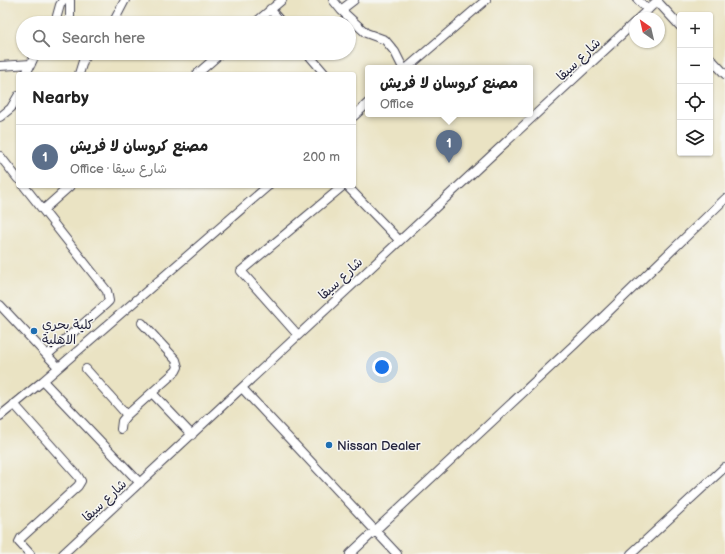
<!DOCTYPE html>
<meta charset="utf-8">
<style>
body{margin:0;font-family:"Balsamiq Sans","Playpen Sans Arabic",sans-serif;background:#f2f2f2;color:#222}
.controls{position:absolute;right:12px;top:12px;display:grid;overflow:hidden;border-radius:4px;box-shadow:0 1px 3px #0004}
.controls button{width:36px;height:36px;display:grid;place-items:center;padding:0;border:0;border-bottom:1px solid #e0e0e0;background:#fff;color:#222;font:20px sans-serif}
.compass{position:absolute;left:629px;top:12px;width:36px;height:36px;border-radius:50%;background:#fff;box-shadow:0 1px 3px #0004;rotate:326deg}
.you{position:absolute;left:382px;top:367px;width:14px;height:14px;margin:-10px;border:3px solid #fff;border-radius:50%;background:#1a73e8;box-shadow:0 0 0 6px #1a73e833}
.badge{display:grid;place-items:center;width:26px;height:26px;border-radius:50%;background:#ea580c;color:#fff;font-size:13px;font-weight:700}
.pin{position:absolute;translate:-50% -33px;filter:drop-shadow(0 1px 2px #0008)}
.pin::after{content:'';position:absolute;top:21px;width:14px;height:12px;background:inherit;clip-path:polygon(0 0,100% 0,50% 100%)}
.popup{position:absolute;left:365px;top:65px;width:168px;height:52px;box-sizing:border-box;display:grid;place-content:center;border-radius:4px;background:#fff;filter:drop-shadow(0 1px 3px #0005);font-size:13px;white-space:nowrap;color:#767676}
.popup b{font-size:15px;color:#222}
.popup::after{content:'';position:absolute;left:50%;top:100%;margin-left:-8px;border:8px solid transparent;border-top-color:#fff}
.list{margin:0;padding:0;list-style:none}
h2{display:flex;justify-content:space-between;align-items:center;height:52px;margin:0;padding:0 16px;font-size:17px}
h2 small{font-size:13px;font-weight:400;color:#767676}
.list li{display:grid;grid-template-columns:26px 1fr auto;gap:12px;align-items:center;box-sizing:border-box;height:64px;padding:0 16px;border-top:1px solid #e0e0e0}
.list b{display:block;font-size:15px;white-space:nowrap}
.list p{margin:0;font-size:13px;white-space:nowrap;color:#767676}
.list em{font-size:13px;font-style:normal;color:#767676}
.icon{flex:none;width:22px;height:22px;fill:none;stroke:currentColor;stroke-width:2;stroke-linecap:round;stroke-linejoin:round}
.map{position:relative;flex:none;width:725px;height:554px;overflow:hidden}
.search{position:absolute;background:#fff;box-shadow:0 1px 3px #0004;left:16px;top:16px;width:340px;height:44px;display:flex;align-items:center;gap:10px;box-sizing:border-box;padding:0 14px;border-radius:22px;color:#767676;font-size:15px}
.panel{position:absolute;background:#fff;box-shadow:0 1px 3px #0004;left:16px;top:72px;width:340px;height:116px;border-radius:4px}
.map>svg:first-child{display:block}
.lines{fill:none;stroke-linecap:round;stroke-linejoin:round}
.minor-casing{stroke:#403f4f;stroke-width:10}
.minor{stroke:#fff;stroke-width:8}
.poi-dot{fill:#1f6fb2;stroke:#f6f6f2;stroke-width:1.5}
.labels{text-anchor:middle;stroke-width:3;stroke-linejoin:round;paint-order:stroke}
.street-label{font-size:13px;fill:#22223b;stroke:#f6f6f2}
.poi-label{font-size:13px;fill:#22223b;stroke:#f6f6f2;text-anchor:start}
</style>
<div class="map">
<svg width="725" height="554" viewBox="0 0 725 554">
<rect width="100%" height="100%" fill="#f6f6f2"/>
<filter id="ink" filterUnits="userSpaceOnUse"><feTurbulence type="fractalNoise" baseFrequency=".025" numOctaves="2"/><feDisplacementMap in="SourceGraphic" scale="8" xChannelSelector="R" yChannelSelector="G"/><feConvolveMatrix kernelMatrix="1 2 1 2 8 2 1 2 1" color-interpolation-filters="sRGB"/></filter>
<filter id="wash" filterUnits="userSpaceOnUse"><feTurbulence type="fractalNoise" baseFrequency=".012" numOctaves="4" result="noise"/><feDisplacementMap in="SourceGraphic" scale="16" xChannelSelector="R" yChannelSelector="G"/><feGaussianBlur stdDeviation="0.9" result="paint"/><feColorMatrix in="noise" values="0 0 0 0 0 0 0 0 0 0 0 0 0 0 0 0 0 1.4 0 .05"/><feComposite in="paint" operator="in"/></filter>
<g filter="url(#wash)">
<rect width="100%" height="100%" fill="#eae3c3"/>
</g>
<g filter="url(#ink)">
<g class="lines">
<g class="minor-casing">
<path id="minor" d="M333,0l8,10 25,23 19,7 10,12 8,16
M638,0l10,10
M657,1l23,25
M270,9l12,14
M341,10l13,-10
M639,18l19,-18
M55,23l5,-18 3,-5
M70,23v-23
M113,23l12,-23
M255,23l27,-23
M307,53l18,21
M710,58l15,16
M0,66l31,-2
M407,68l79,-68
M26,74l10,-21
M79,74l5,-16 6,-5
M197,74l24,-21
M354,116l14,-13
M0,117l11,-9 7,-12
M0,156l18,23
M24,186l83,105 2,10 -3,3 -59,51
M347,186l52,54
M43,210l27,-24
M0,305l58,62
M297,334l-56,-63 102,-85
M86,369l41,46
M43,381l225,-195
M242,388l155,166
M152,393l40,42
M14,404l64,72 3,5 -3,5 -57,52 -2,4 11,12
M0,416l43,-35 97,102
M121,429l1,-8 5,-6 49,-44 2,-4 -2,-7 -34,-37
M63,554l572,-532
M350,554l225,-210 150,-145
M631,554l94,-87"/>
</g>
<use href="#minor" class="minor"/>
</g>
</g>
<g class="poi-dot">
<circle cx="34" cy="331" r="4"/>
<circle cx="329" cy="445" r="4"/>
</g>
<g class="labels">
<g class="street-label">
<text transform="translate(578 59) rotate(-44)" y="5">شارع سيقا</text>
<text transform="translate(340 278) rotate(-43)" y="5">شارع سيقا</text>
<text transform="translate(104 500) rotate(-43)" y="5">شارع سيقا</text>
</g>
<g class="poi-label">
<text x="42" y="329">كلية بحري<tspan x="42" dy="15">الاهلية</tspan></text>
<text x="337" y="450">Nissan Dealer</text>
</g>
</g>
</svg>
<div class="controls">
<button>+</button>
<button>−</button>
<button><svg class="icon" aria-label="locate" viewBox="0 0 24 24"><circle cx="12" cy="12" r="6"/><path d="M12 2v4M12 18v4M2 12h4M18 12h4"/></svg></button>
<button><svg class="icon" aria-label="layers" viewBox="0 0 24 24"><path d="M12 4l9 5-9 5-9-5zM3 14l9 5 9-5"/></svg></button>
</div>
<svg class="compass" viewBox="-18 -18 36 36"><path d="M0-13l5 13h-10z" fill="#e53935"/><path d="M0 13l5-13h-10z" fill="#767676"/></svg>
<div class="you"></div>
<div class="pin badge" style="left:449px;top:163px;background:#5c6f8a">1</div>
<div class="popup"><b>مصنع كروسان لا فريش</b>Office</div>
<div class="search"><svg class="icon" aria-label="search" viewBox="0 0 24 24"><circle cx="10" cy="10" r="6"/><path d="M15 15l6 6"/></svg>Search here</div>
<section class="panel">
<h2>Nearby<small></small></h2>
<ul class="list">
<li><span class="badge" style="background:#5c6f8a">1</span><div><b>مصنع كروسان لا فريش</b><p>Office · شارع سيقا</p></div><em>200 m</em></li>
</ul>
</section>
</div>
